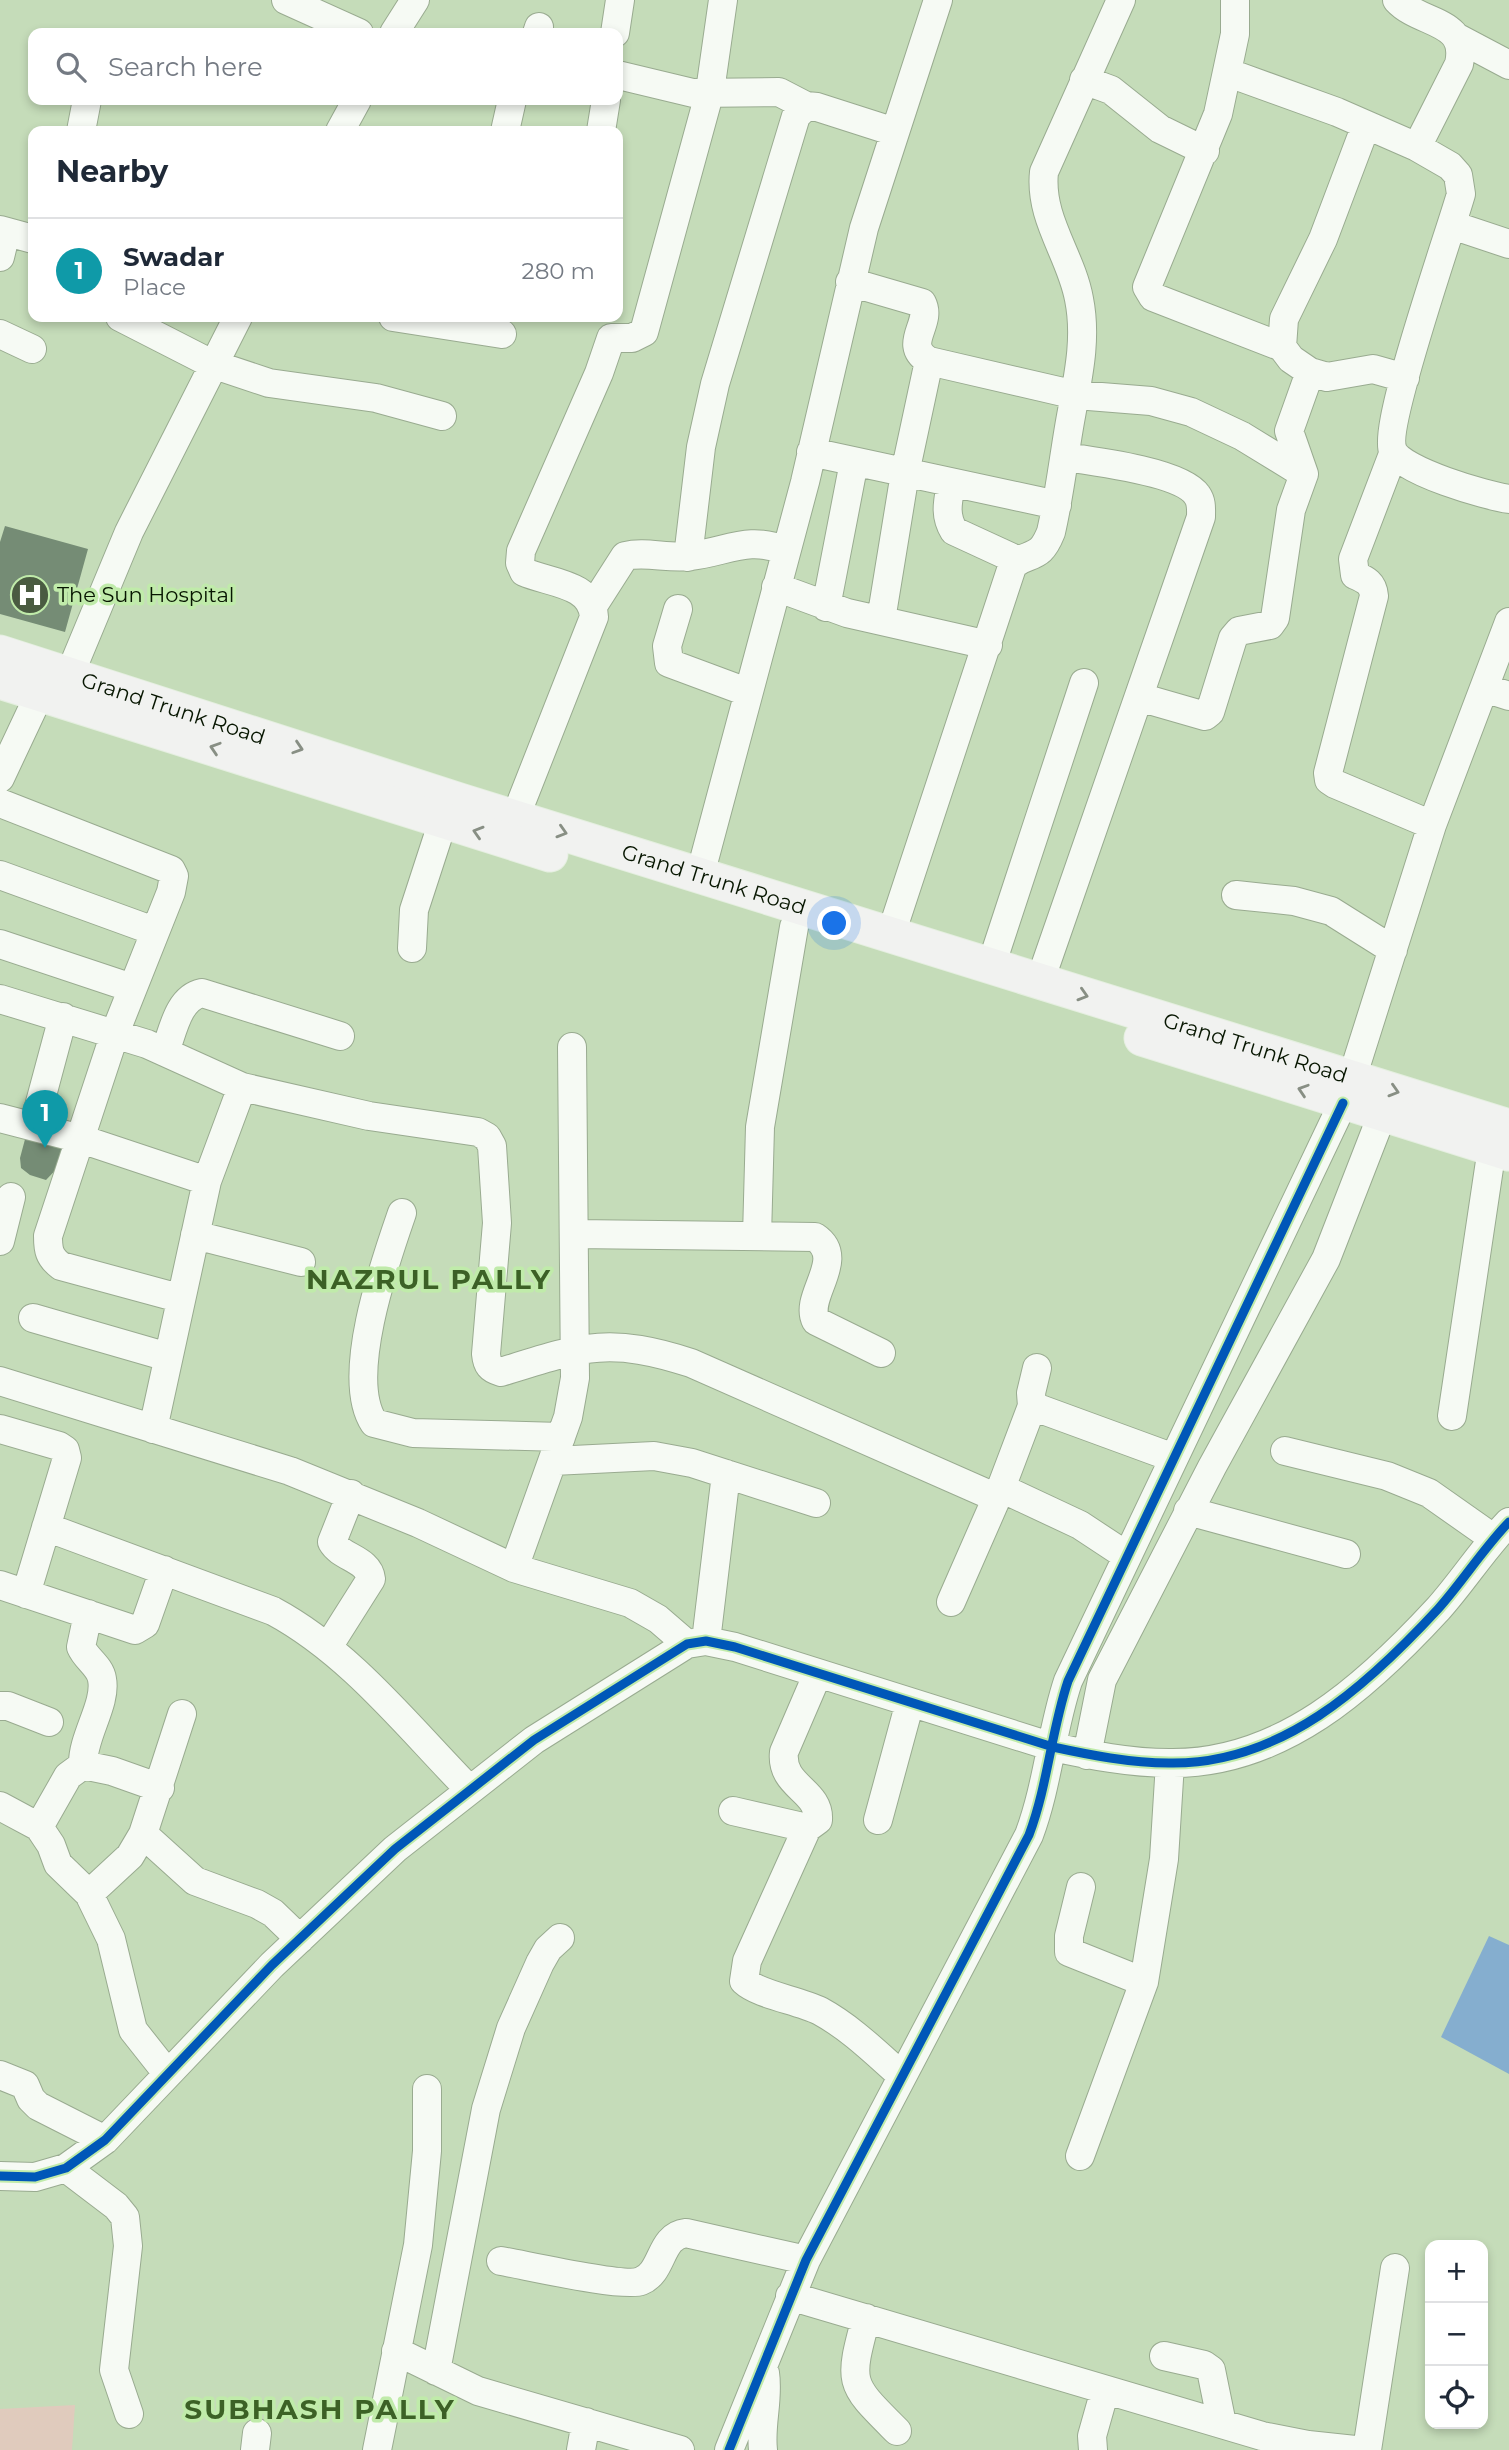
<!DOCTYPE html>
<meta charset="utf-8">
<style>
body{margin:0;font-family:Montserrat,sans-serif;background:#f2f2f3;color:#1f2937}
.controls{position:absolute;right:21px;bottom:21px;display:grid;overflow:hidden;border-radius:14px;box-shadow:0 4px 10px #0003}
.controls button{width:63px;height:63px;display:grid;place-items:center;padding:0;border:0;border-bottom:2px solid #e0e1e3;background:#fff;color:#1f2937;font:35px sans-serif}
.you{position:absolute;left:835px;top:924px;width:24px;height:24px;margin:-18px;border:5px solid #fff;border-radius:50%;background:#1a73e8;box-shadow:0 0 0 10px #1a73e833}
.badge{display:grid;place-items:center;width:46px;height:46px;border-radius:50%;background:#2563eb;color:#fff;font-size:23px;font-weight:700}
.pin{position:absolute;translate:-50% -58px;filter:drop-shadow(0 2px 4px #0008)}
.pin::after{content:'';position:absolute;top:37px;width:24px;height:21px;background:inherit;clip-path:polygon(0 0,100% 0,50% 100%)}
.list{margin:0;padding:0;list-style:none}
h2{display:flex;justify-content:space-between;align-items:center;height:91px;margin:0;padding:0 28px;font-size:30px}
h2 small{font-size:23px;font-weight:400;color:#747a83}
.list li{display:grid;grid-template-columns:46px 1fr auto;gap:21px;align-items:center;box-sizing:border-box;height:105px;padding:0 28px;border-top:2px solid #e0e1e3}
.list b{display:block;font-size:26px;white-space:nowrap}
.list p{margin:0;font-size:23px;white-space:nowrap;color:#747a83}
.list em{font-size:23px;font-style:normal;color:#747a83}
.icon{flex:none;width:38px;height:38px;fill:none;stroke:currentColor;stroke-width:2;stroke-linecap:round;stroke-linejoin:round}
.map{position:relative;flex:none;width:1509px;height:2450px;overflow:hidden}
.search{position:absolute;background:#fff;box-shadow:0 4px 10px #0003;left:28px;top:28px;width:595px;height:77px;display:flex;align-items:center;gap:18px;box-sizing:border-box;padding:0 24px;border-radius:14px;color:#747a83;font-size:26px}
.panel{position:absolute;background:#fff;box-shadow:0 4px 10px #0003;left:28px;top:126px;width:595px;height:196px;border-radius:14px}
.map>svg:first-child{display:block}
.green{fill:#e0cbbd}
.water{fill:#85aecf}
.building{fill:#758c75}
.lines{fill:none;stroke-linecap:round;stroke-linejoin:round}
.minor-casing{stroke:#99ab90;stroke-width:30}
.major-casing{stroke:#e5efe0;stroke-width:37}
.minor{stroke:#f6faf4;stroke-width:28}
.major{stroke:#f1f2f0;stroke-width:35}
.cycleway-casing{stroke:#c0ebaa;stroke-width:13}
.cycleway{stroke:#0057b8;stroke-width:9}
.oneway{stroke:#888f84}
.labels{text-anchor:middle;stroke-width:7;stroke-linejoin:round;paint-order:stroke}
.poi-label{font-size:21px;fill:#071601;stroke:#c0ebaa;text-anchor:start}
.street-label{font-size:21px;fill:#071601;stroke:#c0ebaa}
.district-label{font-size:28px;font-weight:bold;letter-spacing:2px;fill:#3c6126;stroke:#c0ebaa}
</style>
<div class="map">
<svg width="1509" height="2450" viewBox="0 0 1509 2450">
<rect width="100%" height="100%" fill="#c5dcb9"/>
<path class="green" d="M75,2405l-3,45h-72v-41z"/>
<path class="water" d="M1489,1936l20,9v129l-68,-37z"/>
<path class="building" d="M5,526l83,23 -23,83 -65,-18v-72z
M28,1128l41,11 -4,21 -19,20 -16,-5 -9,-7 -1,-10z"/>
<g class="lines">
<g class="minor-casing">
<path id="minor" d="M286,0l73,33
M1235,0v34l-17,80 -71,173 6,10 129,50
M1397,0c23,25 72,19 62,64l-42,83
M394,33l21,-33
M537,33l2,-6
M615,33l5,-33
M1458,38l51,27
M1229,73l108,39 80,35 33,19 8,9 3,19c-11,39 -79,232 -68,257 8,20 94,45 116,48
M618,75l75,18 86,-1 27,14
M1084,80l27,10 49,39 45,22
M1366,125l-43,114 -39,80 -2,28 9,12 19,13 17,5 46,-8 32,9
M81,131l6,-31
M340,131l17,-31
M505,131l7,-31
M601,131l5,-31
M1452,225l57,19
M0,230l33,9
M0,257l6,-25
M850,282l72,21c11,21 -21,41 7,58l147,34 75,6 40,11 51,24 62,38
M120,317l92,47 57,19 107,15 66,18
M393,317l109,17
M0,334l32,15
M811,452l246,53
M1393,454l-40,105 2,16c11,5 18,8 19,21l-46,177 1,7 6,4 97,41
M951,484c-3,17 -7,31 3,47l65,30
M688,557l13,-110 14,-63 81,-268 10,-10 11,1 78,25
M776,587l71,26 141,32
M593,606l32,-50c21,-5 43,3 65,0 37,-4 58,-21 96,-5
M826,607l28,-145
M678,609l-11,37 2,17 78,29
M881,620l24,-147 24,-112
M1484,688l25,8
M62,693l67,-161 109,-215
M1139,697l66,19 5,-4 23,-74 6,-7 31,-6 5,-7 16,-108 13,-36 -15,-43 21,-59
M0,778l40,-85
M0,803l171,67 3,6 -3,16 -56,141 -67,203c0,14 1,21 13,30l118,32
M515,818l79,-201c-2,-34 -45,-34 -70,-45l-4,-9 1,-12 78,-178 12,-35h21l12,-6 66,-241 13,-91
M0,875l154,56
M700,875l105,-393 59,-254 74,-228
M1236,895l58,6 37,10 62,39
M891,934l120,-364 3,-7c21,-11 27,-6 37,-31 9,-39 13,-78 20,-116 7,-39 16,-77 8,-117 -8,-44 -40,-80 -35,-127l77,-172
M0,944l132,44
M412,948l2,-38 29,-89
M991,966l93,-283
M1040,981l161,-464c0,-8 1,-15 -4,-22 -15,-23 -104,-34 -132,-38
M0,999l147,45 95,43 127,29 109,16 9,5 5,9 5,77 -11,131c1,11 4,15 15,18 80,-25 107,-36 190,-9l306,135
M165,1052c8,-21 13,-54 37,-59l138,43
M1352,1078l80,-253 77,-203
M0,1118l81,21 126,42
M34,1125l29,-108
M402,1213c-17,49 -58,165 -28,210l39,10 148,4
M575,1234l240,3c33,22 -12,59 1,84l65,32
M195,1235l106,27
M757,1236l3,-109 34,-200
M0,1241l11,-44
M33,1318l135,39
M1037,1368l-6,25 1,13 142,52
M0,1381l290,90 128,52 96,45 116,35 28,16 29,25
M1452,1416l40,-268
M0,1429l59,17 6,4 2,8 -41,136
M153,1429l54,-248 35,-94
M1285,1451l102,25 42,17 64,45
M553,1461l101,-5 38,7 124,40
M1001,1488l79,37 47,31
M1188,1511l158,43
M46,1527l227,84c78,42 135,116 197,179
M514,1568l54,-151 7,-39 -3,-331
M0,1585l135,45 10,-6 19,-54
M951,1602l50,-114 31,-82
M706,1641l20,-167
M328,1647l43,-68c-2,-20 -30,-21 -39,-37l19,-48
M0,1706h8l41,16
M1087,1755l15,-75 110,-213 114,-208 56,-144
M83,1765c-1,-28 24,-61 19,-86 -2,-13 -16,-20 -21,-32l7,-33
M0,1806l39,21 12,18 7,19 31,30 22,45 22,91 34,43
M733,1811l74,17 11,-8c2,-30 -38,-33 -34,-68l34,-79
M878,1820l32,-118
M39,1827l29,-51 15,-11 29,6 48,17
M807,1828l-60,133 -3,20c15,14 54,19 76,30 31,17 56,42 82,65
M143,1834l52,47 62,23 16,9 27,26
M1081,1887l-12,49v16l75,30
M89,1894l41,-38 13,-22 39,-120
M0,2075l25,10 6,14 7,7 67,34
M1080,2156l64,-174 20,-123 6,-96
M66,2168l50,38 9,11 3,29 -14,124 15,44
M0,2176l35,1 31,-9 39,-28 167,-175 123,-116 139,-109 153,-96 19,-3 29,6 318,100c37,8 77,16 116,16 112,2 198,-77 269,-154 25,-28 45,-60 71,-87
M501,2261c24,4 123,27 140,20 23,-9 18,-45 45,-48l120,27
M790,2296l472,140 46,9 47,5
M866,2318c-18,67 -17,65 31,113
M396,2351l82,40 202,59
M1164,2356l40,9 7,5 11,54
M436,2371l50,-262 25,-81 29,-65 8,-14 12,-11
M255,2450l2,-17
M377,2450l41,-205 9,-94v-62
M581,2450l5,-28
M729,2450l77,-190 223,-425c19,-51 22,-103 39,-154l275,-578
M763,2450c-3,-26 6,-51 2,-77
M1093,2450l-1,-14 13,-46
M1367,2450l28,-182"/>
</g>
<g class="major-casing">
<g id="major">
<path id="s1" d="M0,653l460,148 1049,326"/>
<path d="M0,681l550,173"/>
<path d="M1142,1038l367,115"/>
</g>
</g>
<use href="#minor" class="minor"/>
<use href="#major" class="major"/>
<g class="cycleway-casing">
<path id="cycleway" d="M0,2176l35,1 31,-9 39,-28 167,-175 123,-116 139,-109 153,-96 19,-3 29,6 318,100c37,8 77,16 116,16 112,2 198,-77 269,-154 25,-28 45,-60 71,-87
M729,2450l77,-190 223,-425c19,-51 22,-103 39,-154l275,-578"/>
</g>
<use href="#cycleway" class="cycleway"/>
</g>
<defs><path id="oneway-chevron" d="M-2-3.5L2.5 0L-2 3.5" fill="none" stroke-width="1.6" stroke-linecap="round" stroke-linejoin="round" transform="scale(1.75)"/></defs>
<g class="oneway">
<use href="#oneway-chevron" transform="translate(215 748) rotate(-162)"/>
<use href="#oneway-chevron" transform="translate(298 748) rotate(18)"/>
<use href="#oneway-chevron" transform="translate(478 832) rotate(-163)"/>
<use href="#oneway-chevron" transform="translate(562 832) rotate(17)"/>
<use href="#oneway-chevron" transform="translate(1083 995) rotate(17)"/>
<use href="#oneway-chevron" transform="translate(1303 1090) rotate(-162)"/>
<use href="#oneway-chevron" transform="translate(1394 1091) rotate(17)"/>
</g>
<defs>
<g id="hospital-disc" transform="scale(2.0125)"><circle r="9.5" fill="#4a5b41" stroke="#c0ebaa"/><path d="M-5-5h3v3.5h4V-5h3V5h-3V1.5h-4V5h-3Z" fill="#fff"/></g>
</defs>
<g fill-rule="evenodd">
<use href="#hospital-disc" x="30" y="595"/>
</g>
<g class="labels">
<g class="poi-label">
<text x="57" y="602">The Sun Hospital</text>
</g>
<g class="street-label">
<text dy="7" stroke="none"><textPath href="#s1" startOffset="182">Grand Trunk Road</textPath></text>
<text dy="7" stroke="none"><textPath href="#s1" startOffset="749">Grand Trunk Road</textPath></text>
<text dy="7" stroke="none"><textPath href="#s1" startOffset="1316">Grand Trunk Road</textPath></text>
</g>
<g class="district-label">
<text x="429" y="1289">NAZRUL PALLY</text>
<text x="320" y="2419">SUBHASH PALLY</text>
</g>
</g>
</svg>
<div class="controls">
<button>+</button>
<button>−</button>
<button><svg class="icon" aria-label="locate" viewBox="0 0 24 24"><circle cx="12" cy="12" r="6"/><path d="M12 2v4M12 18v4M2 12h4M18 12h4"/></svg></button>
</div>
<div class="you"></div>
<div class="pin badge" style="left:45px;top:1148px;background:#0f9aa8">1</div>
<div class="search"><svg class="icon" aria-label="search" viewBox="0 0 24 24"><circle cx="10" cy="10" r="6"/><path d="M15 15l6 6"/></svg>Search here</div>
<section class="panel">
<h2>Nearby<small></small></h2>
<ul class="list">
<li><span class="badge" style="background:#0f9aa8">1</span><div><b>Swadar</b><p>Place</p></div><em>280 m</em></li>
</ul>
</section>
</div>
